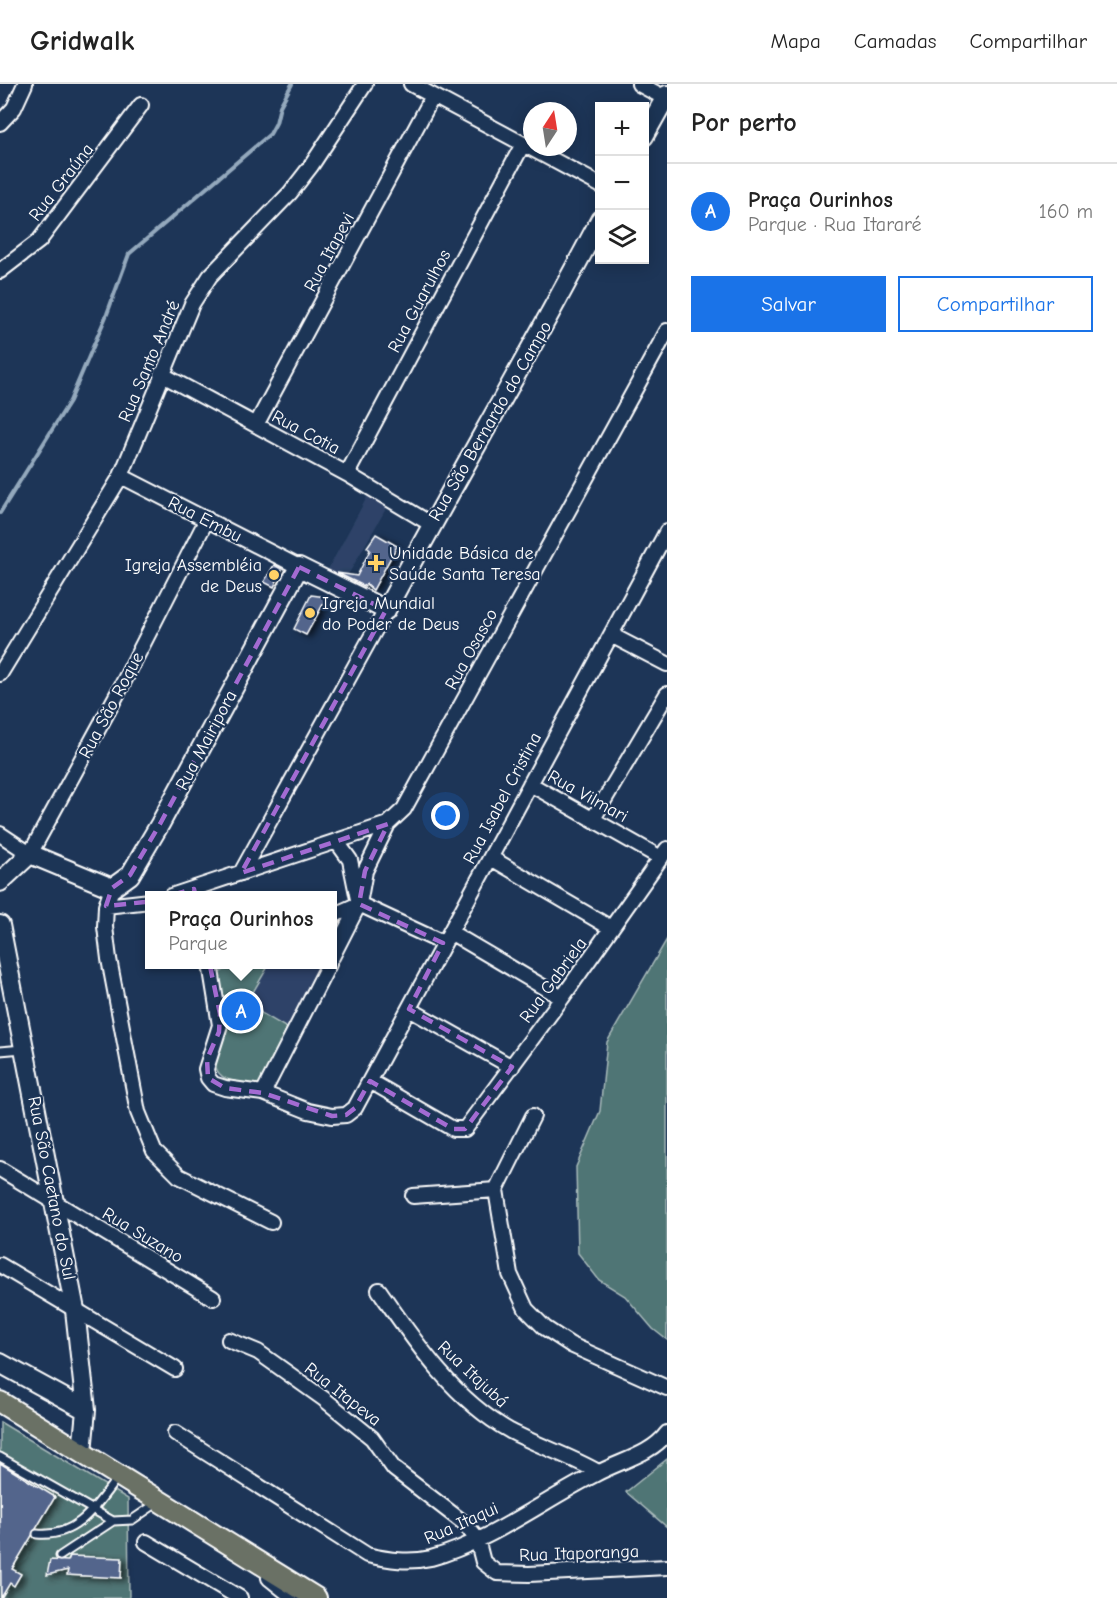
<!DOCTYPE html>
<html lang="pt">
<meta charset="utf-8">
<style>
body{margin:0;font-family:"Comic Neue",sans-serif;background:#f6f6f6;color:#222}
.controls{position:absolute;right:18px;top:18px;display:grid;overflow:hidden;border-radius:0px;box-shadow:0 3px 15px #0003}
.controls button{width:54px;height:54px;display:grid;place-items:center;padding:0;border:0;border-bottom:2px solid #e0e0e0;background:#fff;color:#222;font:30px sans-serif}
.compass{position:absolute;left:523px;top:18px;width:54px;height:54px;border-radius:50%;background:#fff;box-shadow:0 3px 15px #0003;rotate:12deg}
.you{position:absolute;left:446px;top:732px;width:21px;height:21px;margin:-15px;border:4px solid #fff;border-radius:50%;background:#1a73e8;box-shadow:0 0 0 9px #1a73e833}
.badge{display:grid;place-items:center;width:39px;height:39px;border-radius:50%;background:#1a73e8;color:#fff;font-size:20px;font-weight:700}
.pin{position:absolute;translate:-50% -50%;border:3px solid #fff;box-shadow:0 2px 6px #0006}
.popup{position:absolute;left:145px;top:807px;width:192px;height:78px;box-sizing:border-box;display:grid;place-content:center;border-radius:0px;background:#fff;filter:drop-shadow(0 2px 4px #0005);font-size:20px;white-space:nowrap;color:#767676}
.popup b{font-size:22px;color:#222}
.popup::after{content:'';position:absolute;left:50%;top:100%;margin-left:-12px;border:12px solid transparent;border-top-color:#fff}
.list{margin:0;padding:0;list-style:none}
h2{display:flex;justify-content:space-between;align-items:center;height:78px;margin:0;padding:0 24px;font-size:26px}
h2 small{font-size:20px;font-weight:400;color:#767676}
.list li{display:grid;grid-template-columns:39px 1fr auto;gap:18px;align-items:center;box-sizing:border-box;height:96px;padding:0 24px;border-top:2px solid #e0e0e0}
.list b{display:block;font-size:22px;white-space:nowrap}
.list p{margin:0;font-size:20px;white-space:nowrap;color:#767676}
.list em{font-size:20px;font-style:normal;color:#767676}
.actions{display:flex;gap:12px;padding:18px 24px}
.actions a{flex:1;padding:14px 0;border:2px solid #1a73e8;border-radius:0px;text-align:center;font-size:21px;color:#1a73e8}
.actions .main{background:#1a73e8;color:#fff}
.icon{flex:none;width:33px;height:33px;fill:none;stroke:currentColor;stroke-width:2;stroke-linecap:round;stroke-linejoin:round}
.map{position:relative;flex:none;width:667px;height:1514px;overflow:hidden}
header{display:flex;align-items:center;gap:36px;box-sizing:border-box;height:84px;padding:0 30px;background:#fff;border-bottom:2px solid #e0e0e0}
header strong{font-size:28px}
nav{display:flex;gap:33px;margin-inline-start:auto;font-size:21px}
main{display:flex}
aside{flex:1;background:#fff}
.map>svg:first-child{display:block}
.built{fill:#2d4367}
.green{fill:#507474;stroke:#a8baba;stroke-width:1.5}
.lines{fill:none;stroke-linecap:round;stroke-linejoin:round}
.stream{stroke:#94a9bd;stroke-width:4}
.building{fill:#53658c;stroke:#fff;stroke-width:1.5;filter:url(#shadow)}
.lane-casing{stroke:#fff;stroke-width:11}
.street-casing{stroke:#fff;stroke-width:18}
.secondary-casing{stroke:#fff;stroke-width:22}
.primary-casing{stroke:#fff;stroke-width:24}
.lane{stroke:#1d3557;stroke-width:7}
.street{stroke:#1d3557;stroke-width:14}
.secondary{stroke:#1d3557;stroke-width:18}
.primary{stroke:#6b7165;stroke-width:20}
.marked{fill:none;stroke:#a36bd2;stroke-width:4.5;stroke-dasharray:12 8;stroke-linejoin:round}
.poi-dot{fill:#ffd166;stroke:#1d3557;stroke-width:2}
.labels{text-anchor:middle;stroke-width:4.5;stroke-linejoin:round;paint-order:stroke}
.street-label{font-size:18px;fill:#fff;stroke:#1d3557}
.poi-label{font-size:18px;fill:#fff;stroke:#1d3557;text-anchor:start}
</style>
<header>
<strong>Gridwalk</strong>
<nav><a>Mapa</a><a>Camadas</a><a>Compartilhar</a></nav>
</header>
<main>
<div class="map">
<svg width="667" height="1514" viewBox="0 0 667 1514">
<defs>
<filter id="shadow"><feDropShadow dx="4.5" dy="2.5" stdDeviation="3" flood-color="#0009"/></filter>
</defs>
<rect width="100%" height="100%" fill="#1d3557"/>
<filter id="ink" filterUnits="userSpaceOnUse"><feTurbulence type="fractalNoise" baseFrequency=".0167" numOctaves="2"/><feDisplacementMap in="SourceGraphic" scale="12" xChannelSelector="R" yChannelSelector="G"/><feConvolveMatrix kernelMatrix="1 2 1 2 8 2 1 2 1" color-interpolation-filters="sRGB"/></filter>
<g filter="url(#ink)">
<path class="built" d="M367,413l20,10 -43,75 -18,-9z
M269,881h52l-34,63 -41,-24z"/>
<path class="green" d="M667,855v401l-14,-11 -28,-33 -26,-16 -21,-27 -2,-86 24,-56 7,-69z
M235,881h34l-23,39 41,24 -26,56 -4,1c-25,-3 -52,-5 -38,-39 4,-8 9,-12 8,-22 -1,-17 -10,-33 -9,-51z
M0,1338l128,77 1,99h-129z
M667,1375v68l-41,-35z"/>
<g class="lines">
<path class="stream" d="M0,429l70,-112 37,-87 22,-60 141,-120 6,-11 4,-17 12,-22"/>
</g>
<path class="building" d="M376,450l21,12 -24,44 -7,-6 -2,2 -27,-13 20,3 13,-26 -3,-3z
M274,481l8,4 -8,18 -10,-5z
M311,511l16,2 -21,38 -12,-6z
M0,1379l55,34 -43,72 9,5 -7,12 -4,-3 -9,15z
M70,1472l52,2 -1,20 -54,-3 1,-5 -21,5 3,-15 18,1z"/>
<g class="lines">
<g class="lane-casing">
<path id="lane" d="M0,967l23,-2
M0,1373l113,64 19,-1 25,-17
M37,1450c40,4 59,-28 80,-56
M60,1472l53,-35"/>
</g>
<g class="street-casing">
<path id="street" d="M411,0l189,101
M639,0l26,14
M0,39l14,-15 11,-24
M0,187l39,-30 102,-136
M161,290l186,100 84,50
M256,341l177,-329
M347,390l176,-330
M121,392l178,91
M611,551l56,29
M0,590l121,-198 71,-172 18,-28 80,-83 21,-27 54,-82
M530,700l131,74
M593,735l74,-125
M0,750l30,20 90,-165 87,-170
M491,774l120,70
M241,789l145,-263
M112,804l-6,18 -1,21 4,32 29,153 16,39 25,25 92,46
M171,812l217,-72 16,-15 263,-478
M359,820l84,39
M106,822l44,-5
M332,832l27,-12 -9,-44 -13,-18
M450,848l112,66
M332,873l27,-53 6,-33 23,-47
M210,880l10,61 -14,44 2,9 5,6 12,4 38,5 45,18 24,5 14,-1 9,-7 312,-577
M409,925l103,58
M370,997l83,48h12l97,-131 105,-149
M263,1009l66,-129
M533,1032l-37,74 14,84 16,35 19,19 26,17 96,43
M0,1085l213,129
M413,1112l83,-6
M0,1181l175,104
M379,1206c36,52 74,109 131,141 29,15 60,25 88,41
M229,1256l29,12 66,47 48,39 22,31 70,54 13,16 6,23 14,11 32,1 138,-7
M175,1349l192,122c22,5 42,8 64,3 57,-15 113,-58 165,-84 23,-13 55,-19 71,-41
M146,1458l94,56
M269,1494l25,20"/>
</g>
<g class="secondary-casing">
<path id="secondary" d="M644,52l23,-41
M0,798l30,-28 82,34 18,-13 30,-51 139,-257 87,43c70,-131 145,-258 214,-390
M0,841l75,385 11,100 -4,42
M0,1279l86,47"/>
</g>
<g class="primary-casing">
<path id="primary" d="M0,1318l316,196"/>
</g>
<use href="#lane" class="lane"/>
<use href="#street" class="street"/>
<use href="#secondary" class="secondary"/>
<use href="#primary" class="primary"/>
</g>
</g>
<path class="marked" d="M299,483l87,43 -145,263 147,-49 -23,47 -6,33 84,39 -34,66 103,58 -47,62h-12l-83,-48 -15,27 -9,7 -14,1 -69,-23 -38,-5 -17,-10 -1,-19 12,-27 1,-18 -26,-125 -49,13 -39,4 6,-18 18,-13 30,-51z"/>
<g class="poi-dot">
<path d="M373 470h6v6h6v6h-6v6h-6v-6h-6v-6h6z"/>
<circle cx="274" cy="491" r="6"/>
<circle cx="310" cy="529" r="6"/>
</g>
<g class="labels">
<g class="street-label">
<text transform="translate(61 98) rotate(-52)" y="6">Rua Graúna</text>
<text transform="translate(329 168) rotate(-62)" y="6">Rua Itapevi</text>
<text transform="translate(419 217) rotate(-62)" y="6">Rua Guarulhos</text>
<text transform="translate(149 277) rotate(-67)" y="6">Rua Santo André</text>
<text transform="translate(490 337) rotate(-60)" y="6">Rua São Bernardo do Campo</text>
<text transform="translate(306 348) rotate(28)" y="6">Rua Cotia</text>
<text transform="translate(205 435) rotate(27)" y="6">Rua Embu</text>
<text transform="translate(471 565) rotate(-61)" y="6">Rua Osasco</text>
<text transform="translate(111 621) rotate(-62)" y="6">Rua São Roque</text>
<text transform="translate(206 656) rotate(-62)" y="6">Rua Mairipora</text>
<text transform="translate(588 712) rotate(29)" y="6">Rua Vilmari</text>
<text transform="translate(502 714) rotate(-62)" y="6">Rua Isabel Cristina</text>
<text transform="translate(553 896) rotate(-54)" y="6">Rua Gabriela</text>
<text transform="translate(52 1104) rotate(79)" y="6">Rua São Caetano do Sul</text>
<text transform="translate(143 1151) rotate(31)" y="6">Rua Suzano</text>
<text transform="translate(473 1290) rotate(43)" y="6">Rua Itajubá</text>
<text transform="translate(343 1310) rotate(38)" y="6">Rua Itapeva</text>
<text transform="translate(461 1439) rotate(-24)" y="6">Rua Itaqui</text>
<text transform="translate(579 1469) rotate(-2)" y="6">Rua Itaporanga</text>
</g>
<g class="poi-label">
<text x="389" y="475">Unidade Básica de<tspan x="389" dy="21">Saúde Santa Teresa</tspan></text>
<text x="262" y="487" text-anchor="end">Igreja Assembléia<tspan x="262" dy="21">de Deus</tspan></text>
<text x="322" y="525">Igreja Mundial<tspan x="322" dy="21">do Poder de Deus</tspan></text>
</g>
</g>
</svg>
<div class="controls">
<button>+</button>
<button>−</button>
<button><svg class="icon" aria-label="layers" viewBox="0 0 24 24"><path d="M12 4l9 5-9 5-9-5zM3 14l9 5 9-5"/></svg></button>
</div>
<svg class="compass" viewBox="-18 -18 36 36"><path d="M0-13l5 13h-10z" fill="#e53935"/><path d="M0 13l5-13h-10z" fill="#767676"/></svg>
<div class="you"></div>
<div class="pin badge" style="left:241px;top:927px">A</div>
<div class="popup"><b>Praça Ourinhos</b>Parque</div>
</div>
<aside>
<h2>Por perto<small></small></h2>
<ul class="list">
<li><span class="badge">A</span><div><b>Praça Ourinhos</b><p>Parque · Rua Itararé</p></div><em>160 m</em></li>
</ul>
<div class="actions"><a class="main">Salvar</a><a>Compartilhar</a></div>
</aside>
</main>
